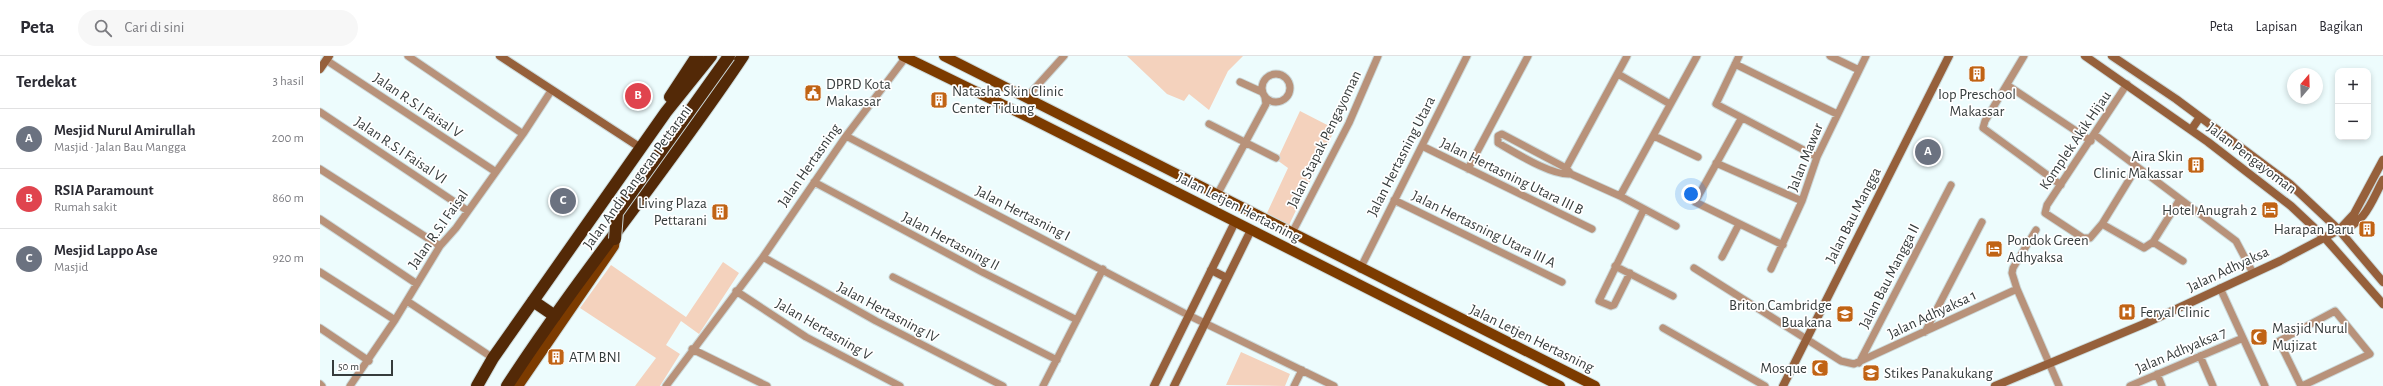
<!DOCTYPE html>
<html lang="id">
<meta charset="utf-8">
<style>
body{margin:0;font-family:"Alegreya Sans",sans-serif;background:#f7f7f7;color:#2b2b33}
.controls{position:absolute;right:12px;top:12px;display:grid;overflow:hidden;border-radius:8px;box-shadow:0 2px 6px #0003}
.controls button{width:36px;height:36px;display:grid;place-items:center;padding:0;border:0;border-bottom:1px solid #e1e1e2;background:#fff;color:#2b2b33;font:20px sans-serif}
.compass{position:absolute;left:1967px;top:12px;width:36px;height:36px;border-radius:50%;background:#fff;box-shadow:0 2px 6px #0003;rotate:19deg}
.scale{position:absolute;left:12px;bottom:10px;width:61px;box-sizing:border-box;padding-left:4px;border:2px solid #363c3c;border-top:0;font-size:11px;line-height:14px;white-space:nowrap;color:#363c3c;-webkit-text-stroke:3px #fff;paint-order:stroke}
.you{position:absolute;left:1371px;top:138px;width:14px;height:14px;margin:-10px;border:3px solid #fff;border-radius:50%;background:#1a73e8;box-shadow:0 0 0 6px #1a73e833}
.badge{display:grid;place-items:center;width:26px;height:26px;border-radius:50%;background:#c06314;color:#fff;font-size:13px;font-weight:700}
.pin{position:absolute;translate:-50% -50%;border:2px solid #fff;box-shadow:0 1px 4px #0006}
.list{margin:0;padding:0;list-style:none}
h2{display:flex;justify-content:space-between;align-items:center;height:52px;margin:0;padding:0 16px;font-size:17px}
h2 small{font-size:13px;font-weight:400;color:#7c7c81}
.list li{display:grid;grid-template-columns:26px 1fr auto;gap:12px;align-items:center;box-sizing:border-box;height:60px;padding:0 16px;border-top:1px solid #e1e1e2}
.list b{display:block;font-size:15px;white-space:nowrap}
.list p{margin:0;font-size:13px;white-space:nowrap;color:#7c7c81}
.list em{font-size:13px;font-style:normal;color:#7c7c81}
.icon{flex:none;width:22px;height:22px;fill:none;stroke:currentColor;stroke-width:2;stroke-linecap:round;stroke-linejoin:round}
.map{position:relative;flex:none;width:2063px;height:330px;overflow:hidden}
header{display:flex;align-items:center;gap:24px;box-sizing:border-box;height:56px;padding:0 20px;background:#fff;border-bottom:1px solid #e1e1e2}
header strong{font-size:19px}
nav{display:flex;gap:22px;margin-inline-start:auto;font-size:14px}
.search{width:280px;height:36px;background:#f7f7f7;display:flex;align-items:center;gap:10px;box-sizing:border-box;padding:0 14px;border-radius:22px;color:#7c7c81;font-size:15px}
main{display:flex}
aside{flex:1;background:#fff}
.map>svg:first-child{display:block}
.grass{fill:#f4d2bd}
.lines{fill:none;stroke-linecap:round;stroke-linejoin:round}
.street-casing{stroke:#ccd9da;stroke-width:9}
.secondary-casing{stroke:#ccd9da;stroke-width:10}
.primary-casing{stroke:#ccd9da;stroke-width:12}
.highway-casing{stroke:#ccd9da;stroke-width:14}
.street{stroke:#b8927a;stroke-width:7}
.secondary{stroke:#96603b;stroke-width:8}
.primary{stroke:#7c3b00;stroke-width:10}
.highway{stroke:#532907;stroke-width:12}
.highway-bridge-casing{stroke:#ccd9da;stroke-width:14;stroke-linecap:butt}
.highway-bridge{stroke:#532907;stroke-width:12}
.labels{text-anchor:middle;stroke-width:3.5;stroke-linejoin:round;paint-order:stroke}
.poi-label{font-size:15px;fill:#363c3c;stroke:#fff;text-anchor:start}
.street-label{font-size:15px;fill:#363c3c;stroke:#fff}
</style>
<header>
<strong>Peta</strong>
<div class="search"><svg class="icon" aria-label="search" viewBox="0 0 24 24"><circle cx="10" cy="10" r="6"/><path d="M15 15l6 6"/></svg>Cari di sini</div>
<nav><a>Peta</a><a>Lapisan</a><a>Bagikan</a></nav>
</header>
<main>
<aside>
<h2>Terdekat<small>3 hasil</small></h2>
<ul class="list">
<li><span class="badge" style="background:#6b7280">A</span><div><b>Mesjid Nurul Amirullah</b><p>Masjid · Jalan Bau Mangga</p></div><em>200 m</em></li>
<li><span class="badge" style="background:#e0444e">B</span><div><b>RSIA Paramount</b><p>Rumah sakit</p></div><em>860 m</em></li>
<li><span class="badge" style="background:#6b7280">C</span><div><b>Mesjid Lappo Ase</b><p>Masjid</p></div><em>920 m</em></li>
</ul>
</aside>
<div class="map">
<svg width="2063" height="330" viewBox="0 0 2063 330">
<rect width="100%" height="100%" fill="#edfcfd"/>
<path class="grass" d="M807,0h116l-15,15 -19,39 -20,-16 -5,7 -17,-7z
M980,55l35,18 -46,96 -22,-12 21,-45 -11,-8z
M403,206l16,11 -40,61 -18,-13 -15,24 14,9 -20,32h-25l21,-28 -76,-50 31,-43 75,52z
M921,296l49,22 -5,12 -59,-1z"/>
<g class="lines">
<g class="street-casing">
<path id="street" d="M88,0l115,78
M1419,0l-23,48 101,53
M1510,0l29,14
M1704,0l-39,65 -2,7 78,57
M6,4l170,112
M1415,8l102,50
M942 32a14 14 0 1 1 28 0a14 14 0 1 1-28 0Z
M1298,18l52,30
M920,26l22,10
M1807,28l-80,121 -2,8 38,25h7l12,-14 35,-57
M1687,29l84,56
M706,42l38,-42
M0,56l148,99
M1421,63l-46,83 88,43
M889,68l67,34
M1775,79l141,106 17,32
M526,80l342,179 146,71
M1334,80l44,21
M1102,90l170,83
M1396,107l86,38
M0,113l120,77
M1148,113l60,-113
M1244,116l63,-116
M1251,118c-19,2 -55,-21 -73,-31v-7l4,-2 64,34 5,6 49,22 56,30
M494,126l170,91 93,47
M897,139l49,-91 -1,-6
M1300,140l77,-140
M1074,144l168,82
M0,163l97,65
M1782,168l42,24 9,-6 27,-43
M1716,174l-23,38 -1,5 5,16 42,97
M972,177l57,-110 29,-67
M1833,186l30,19
M443,201l113,64 127,65
M1402,201l17,-33
M1295,210l58,30
M1374,212l147,93 13,3 163,-75
M1040,213l107,-213
M1451,213l31,-68 15,-44 49,-101
M0,216l75,48
M1310,217l-16,32 -3,1 -12,-5 45,-92
M573,221l164,83
M1900,232l45,98
M416,235l70,46 94,49
M87,245l86,57
M0,272l49,33
M1343,272l102,58
M1605,276l57,-110
M372,293l75,37
M1880,300l13,30
M1539,307l92,-178
M1837,318l5,12
M0,328l2,2
M30,330l45,-66 45,-74 16,-18 67,-94 28,-43
M346,330l97,-129 83,-121 60,-79
M723,330l60,-117
M974,330l8,-16
M1810,330l113,-48
M1981,330l-22,-45 56,-30 35,43 -68,32"/>
</g>
<g class="secondary-casing">
<path id="secondary" d="M180,0l141,92
M1765,0l123,86 83,64 33,31 59,67
M1792,0l64,43 114,85 49,46 44,52
M0,13l9,-13
M1871,74l9,-13
M2020,174c25,-5 32,-30 43,-50
M891,214l16,8
M834,330l81,-164
M854,330l77,-156
M1463,330l166,-330
M1675,330l149,-62 136,-63 59,-31 15,-16 29,-54"/>
</g>
<g class="primary-casing">
<path id="primary" d="M583,0l129,63 528,267
M624,0l651,330
M198,330l96,-140 2,-14"/>
</g>
<g class="highway-casing">
<path id="highway" d="M350,41l27,-41
M213,245l22,15
M157,330l16,-28 173,-246 45,-56
M187,330c74,-114 161,-217 236,-330"/>
</g>
<use href="#street" class="street"/>
<use href="#secondary" class="secondary"/>
<use href="#primary" class="primary"/>
<use href="#highway" class="highway"/>
<g class="highway-bridge-casing">
<path id="highway-bridge" d="M295,183l2,-26 112,-157"/>
</g>
<use href="#highway-bridge" class="highway-bridge"/>
</g>
<defs>
<g id="building-square" transform="scale(0.9)"><rect x="-9" y="-9" width="18" height="18" rx="4" fill="#c06314" stroke="#fff"/><path d="M-4-6H4V6H1V3H-1V6H-4ZM-2.5-4.3h1.7v1.8h-1.7ZM.8-4.3h1.7v1.8H.8ZM-2.5-1h1.7V.8h-1.7ZM.8-1h1.7V.8H.8Z" fill="#fff"/></g>
<g id="civic-square" transform="scale(0.9)"><rect x="-9" y="-9" width="18" height="18" rx="4" fill="#c06314" stroke="#fff"/><path d="M-.6-6.5H3V-4.5H.6V-3L4-1V1h2V6H-6V1h2V-1L-.6-3ZM-1.2 2.5V6h2.4V2.5Z" fill="#fff"/></g>
<g id="hotel-square" transform="scale(0.9)"><rect x="-9" y="-9" width="18" height="18" rx="4" fill="#c06314" stroke="#fff"/><path d="M-6-4.5h1.5V1H6V5H4.5V3h-9V5H-6ZM-4 0a1.8 1.8 0 1 1 3.6 0ZM.5 0V-2.5h3Q6-2.5 6 0Z" fill="#fff"/></g>
<g id="hospital-square" transform="scale(0.9)"><rect x="-9" y="-9" width="18" height="18" rx="4" fill="#c06314" stroke="#fff"/><path d="M-5-5h3v3.5h4V-5h3V5h-3V1.5h-4V5h-3Z" fill="#fff"/></g>
<g id="school-square" transform="scale(0.9)"><rect x="-9" y="-9" width="18" height="18" rx="4" fill="#c06314" stroke="#fff"/><path d="M0-5L7-2L0 1L-7-2ZM-4 1L0 2.5L4 1V4Q0 6-4 4Z" fill="#fff"/></g>
<g id="mosque-square" transform="scale(0.9)"><rect x="-9" y="-9" width="18" height="18" rx="4" fill="#c06314" stroke="#fff"/><path d="M3.5-4.9A6 6 0 1 0 3.5 4.9A5 5 0 1 1 3.5-4.9Z" fill="#fff"/></g>
<g id="university-square" transform="scale(0.9)"><rect x="-9" y="-9" width="18" height="18" rx="4" fill="#c06314" stroke="#fff"/><path d="M0-5L7-2L0 1L-7-2ZM-4 1L0 2.5L4 1V4Q0 6-4 4Z" fill="#fff"/></g>
</defs>
<g fill-rule="evenodd">
<use href="#building-square" x="1657" y="18"/>
<use href="#civic-square" x="493" y="37"/>
<use href="#building-square" x="619" y="44"/>
<use href="#building-square" x="1876" y="109"/>
<use href="#hotel-square" x="1950" y="154"/>
<use href="#building-square" x="400" y="156"/>
<use href="#building-square" x="2047" y="173"/>
<use href="#hotel-square" x="1674" y="193"/>
<use href="#hospital-square" x="1807" y="256"/>
<use href="#school-square" x="1525" y="258"/>
<use href="#mosque-square" x="1939" y="281"/>
<use href="#building-square" x="236" y="301"/>
<use href="#mosque-square" x="1500" y="312"/>
<use href="#university-square" x="1551" y="317"/>
</g>
<g class="labels">
<g class="poi-label">
<text x="506" y="33">DPRD Kota<tspan x="506" dy="17">Makassar</tspan></text>
<text x="632" y="40">Natasha Skin Clinic<tspan x="632" dy="17">Center Tidung</tspan></text>
<text x="1657" y="43" text-anchor="middle">Iop Preschool<tspan x="1657" dy="17">Makassar</tspan></text>
<text x="1863" y="105" text-anchor="end">Aira Skin<tspan x="1863" dy="17">Clinic Makassar</tspan></text>
<text x="387" y="152" text-anchor="end">Living Plaza<tspan x="387" dy="17">Pettarani</tspan></text>
<text x="1937" y="159" text-anchor="end">Hotel Anugrah 2</text>
<text x="2034" y="178" text-anchor="end">Harapan Baru</text>
<text x="1687" y="189">Pondok Green<tspan x="1687" dy="17">Adhyaksa</tspan></text>
<text x="1512" y="254" text-anchor="end">Briton Cambridge<tspan x="1512" dy="17">Buakana</tspan></text>
<text x="1820" y="261">Feryal Clinic</text>
<text x="1952" y="277">Masjid Nurul<tspan x="1952" dy="17">Mujizat</tspan></text>
<text x="249" y="306">ATM BNI</text>
<text x="1487" y="317" text-anchor="end">Mosque</text>
<text x="1564" y="322">Stikes Panakukang</text>
</g>
<g class="street-label">
<text transform="translate(98 49) rotate(34)" y="5">Jalan R.S.I Faisal V</text>
<text transform="translate(1004 83) rotate(-64)" y="5">Jalan Stapak Pengayoman</text>
<text transform="translate(1755 84) rotate(-56)" y="5">Komplek Akik Hijau</text>
<text transform="translate(81 94) rotate(34)" y="5">Jalan R.S.I Faisal VI</text>
<text transform="translate(1081 100) rotate(-63)" y="5">Jalan Hertasning Utara</text>
<text transform="translate(1485 101) rotate(-68)" y="5">Jalan Mawar</text>
<text transform="translate(1932 102) rotate(37)" y="5">Jalan Pengayoman</text>
<text transform="translate(489 109) rotate(-55)" y="5">Jalan Hertasning</text>
<text transform="translate(1192 120) rotate(26)" y="5">Jalan Hertasning Utara III B</text>
<text transform="translate(317 121) rotate(-54)" y="5">Jalan Andi Pangeran Pettarani</text>
<text transform="translate(919 151) rotate(27)" y="5">Jalan Letjen Hertasning</text>
<text transform="translate(703 157) rotate(27)" y="5">Jalan Hertasning I</text>
<text transform="translate(1533 159) rotate(-63)" y="5">Jalan Bau Mangga</text>
<text transform="translate(118 173) rotate(-55)" y="5">Jalan R.S.I Faisal</text>
<text transform="translate(1164 173) rotate(26)" y="5">Jalan Hertasning Utara III A</text>
<text transform="translate(631 185) rotate(28)" y="5">Jalan Hertasning II</text>
<text transform="translate(1908 213) rotate(-25)" y="5">Jalan Adhyaksa</text>
<text transform="translate(1569 220) rotate(-63)" y="5">Jalan Bau Mangga II</text>
<text transform="translate(568 256) rotate(28)" y="5">Jalan Hertasning IV</text>
<text transform="translate(1612 258) rotate(-25)" y="5">Jalan Adhyaksa 1</text>
<text transform="translate(504 273) rotate(30)" y="5">Jalan Hertasning V</text>
<text transform="translate(1212 282) rotate(26)" y="5">Jalan Letjen Hertasning</text>
<text transform="translate(1861 294) rotate(-23)" y="5">Jalan Adhyaksa 7</text>
</g>
</g>
</svg>
<div class="controls">
<button>+</button>
<button>−</button>
</div>
<svg class="compass" viewBox="-18 -18 36 36"><path d="M0-13l5 13h-10z" fill="#e53935"/><path d="M0 13l5-13h-10z" fill="#7c7c81"/></svg>
<div class="scale">50 m</div>
<div class="you"></div>
<div class="pin badge" style="left:1608px;top:96px;background:#6b7280">A</div>
<div class="pin badge" style="left:318px;top:40px;background:#e0444e">B</div>
<div class="pin badge" style="left:243px;top:145px;background:#6b7280">C</div>
</div>
</main>
